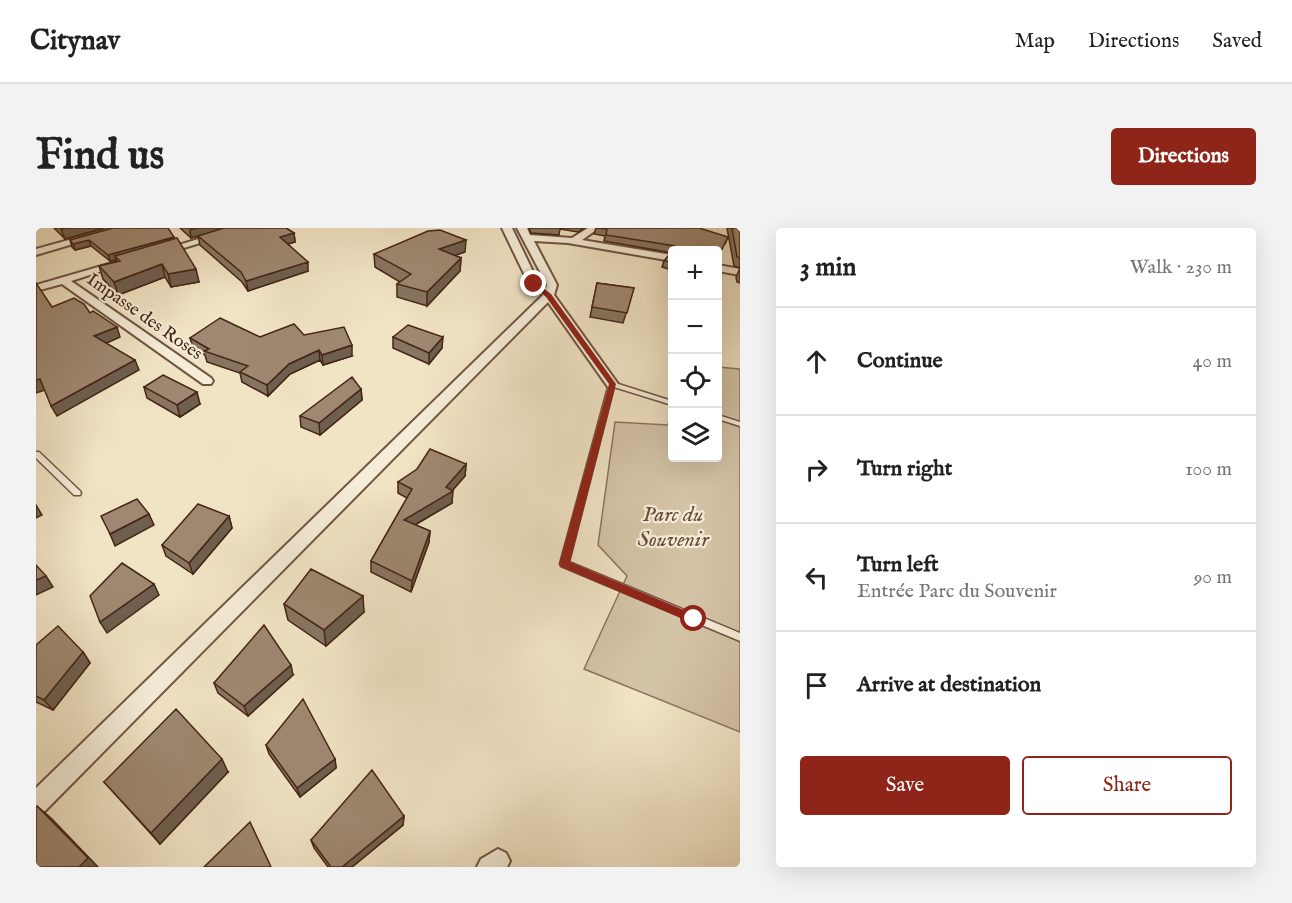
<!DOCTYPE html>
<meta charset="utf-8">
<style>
body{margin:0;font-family:"IM FELL English",serif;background:#f2f2f2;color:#222}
.controls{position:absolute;right:18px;top:18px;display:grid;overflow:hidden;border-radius:6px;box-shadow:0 6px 24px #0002}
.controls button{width:54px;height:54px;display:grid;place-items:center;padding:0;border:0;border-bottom:2px solid #e0e0e0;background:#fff;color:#222;font:30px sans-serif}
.stop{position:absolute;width:18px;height:18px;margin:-14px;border:4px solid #8f2418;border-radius:50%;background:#fff}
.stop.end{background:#8f2418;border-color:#fff;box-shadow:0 2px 6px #0008}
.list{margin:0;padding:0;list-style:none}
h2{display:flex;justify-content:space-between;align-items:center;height:78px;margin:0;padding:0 24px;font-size:26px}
h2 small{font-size:20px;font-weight:400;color:#767676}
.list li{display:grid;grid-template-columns:39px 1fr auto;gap:18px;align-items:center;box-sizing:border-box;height:108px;padding:0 24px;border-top:2px solid #e0e0e0}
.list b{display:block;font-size:22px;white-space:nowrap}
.list p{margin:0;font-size:20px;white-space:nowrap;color:#767676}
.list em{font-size:20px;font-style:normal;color:#767676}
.actions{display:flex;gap:12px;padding:18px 24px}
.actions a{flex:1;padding:14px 0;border:2px solid #8f2418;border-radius:6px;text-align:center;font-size:21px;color:#8f2418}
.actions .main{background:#8f2418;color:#fff}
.icon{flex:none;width:33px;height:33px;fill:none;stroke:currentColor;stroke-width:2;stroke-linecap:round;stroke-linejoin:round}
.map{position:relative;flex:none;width:704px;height:639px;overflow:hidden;border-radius:6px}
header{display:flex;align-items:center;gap:36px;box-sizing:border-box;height:84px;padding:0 30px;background:#fff;border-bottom:2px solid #e0e0e0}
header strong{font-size:28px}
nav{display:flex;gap:33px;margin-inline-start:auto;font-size:21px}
.intro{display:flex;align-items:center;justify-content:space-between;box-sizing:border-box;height:144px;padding:0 36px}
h1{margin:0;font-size:42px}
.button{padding:15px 27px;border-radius:6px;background:#8f2418;color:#fff;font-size:21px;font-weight:700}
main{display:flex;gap:36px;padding:0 36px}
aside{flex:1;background:#fff;border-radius:6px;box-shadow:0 6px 24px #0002}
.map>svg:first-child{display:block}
.green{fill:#d4c4a7;stroke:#8c745e;stroke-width:1.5}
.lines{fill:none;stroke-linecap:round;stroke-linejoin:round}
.lane-casing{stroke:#705541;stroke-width:3}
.street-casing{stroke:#705541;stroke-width:4}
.lane{fill:#f6edd9;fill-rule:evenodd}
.street{fill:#f6edd9;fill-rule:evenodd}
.wall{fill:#887561;stroke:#452515;stroke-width:1.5}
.shaded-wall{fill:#6f5f4f;stroke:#452515;stroke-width:1.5}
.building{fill:#9e8871;stroke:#452515;stroke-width:1.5}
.route{fill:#8f2418}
.labels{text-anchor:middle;stroke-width:4.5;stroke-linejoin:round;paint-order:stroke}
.far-street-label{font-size:18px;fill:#452515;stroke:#f6edd9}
.park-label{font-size:22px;font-style:italic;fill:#694d3a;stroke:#f6edd9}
</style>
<header>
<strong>Citynav</strong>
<nav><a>Map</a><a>Directions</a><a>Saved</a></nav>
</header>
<div class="intro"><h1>Find us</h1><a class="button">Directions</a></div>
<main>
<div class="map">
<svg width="704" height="639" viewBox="0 0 704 639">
<rect width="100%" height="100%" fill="#f1e4c5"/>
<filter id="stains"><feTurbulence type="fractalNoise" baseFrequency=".00333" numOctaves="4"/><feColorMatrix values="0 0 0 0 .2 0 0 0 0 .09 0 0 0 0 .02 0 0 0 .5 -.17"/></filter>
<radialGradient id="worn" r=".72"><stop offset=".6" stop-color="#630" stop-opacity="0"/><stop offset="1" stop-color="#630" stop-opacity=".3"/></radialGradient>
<path class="green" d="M682,139l22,2v363l-156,-63 43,-93 -29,-31 17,-123 53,3 4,-26v59h46z"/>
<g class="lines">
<g class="lane-casing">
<path id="lane" d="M576,154l60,19v4l-58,-18 -45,175 171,71v8l-179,-75 -1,-2 49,-180z
M682,187l22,7v4l-22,-7z
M0,224h3l41,39 1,2 -1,2h-6l-38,-37z"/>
</g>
<g class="street-casing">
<path id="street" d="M76,0h15l-91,27v-6z
M198,0h15l-85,26 -8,-2z
M466,0h10l26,54 8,6 1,-3 -30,-57h10l3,7 42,3 16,-10h11l-17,12 90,15v6l-104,-18 -34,-2 23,44 -3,10 64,89 -2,3h-8l-60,-85 -504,510 -8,3v-27l507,-493 -14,-11z
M83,33l8,2 -56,18 140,97 2,3 -2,3h-8l-141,-100 -26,7v-6z
M682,37l22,4v6l-22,-4z
M462,621l8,4 4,8 -3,6h-30l4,-8z"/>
</g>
<use href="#lane" class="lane"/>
<use href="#street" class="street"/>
</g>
<path class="wall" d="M18,0h50l-39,11z
M144,0h106l8,5 1,9 -7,2 20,27 -60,20 -6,-9 -42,-37 -2,-9 -7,2z
M493,0h55l-6,4 -18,-3 -1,6 -28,-2z
M560,0l132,9 -3,7 -8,6h-45v4v-1l-68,-12 1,-5 -11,-2z
M691,0h13v55l-3,-1 -1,-5 4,-9 -6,-2z
M138,9v2l25,43 -28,5 -6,-10 -47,18 -15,-16 -4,-13 18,-4 -1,-2 -6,1 -19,-15 -16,4 -3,-3 -2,-7z
M429,24l-10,3 6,3 -1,13 -33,35 -30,-9v-13l3,-2 -25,-15 -1,-13z
M636,28v14l-10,-3 2,-6z
M561,55l37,5 -11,35 -33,-6z
M268,107l48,21 -29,9 -3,-5 -30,14 -22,22 -26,-14 -2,-9 -33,-11 -2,-7 -12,-7 -3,-10 70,-1z
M357,109l49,11 -13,16 -36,-16z
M108,159l56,17 -20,13 -33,-19z
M325,161l1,11 -42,35 -19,-8 -1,-11z
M430,236l-1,12 -13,15v12l-37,22 15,6 -1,11 -18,50 -40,-20v-11l36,-63 -9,-5v-11z
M193,288l3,12 -39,46 -27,-18 -4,-11z
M248,376l80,8 -38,34 -38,-26z
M0,417l47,7 7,11 -37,47 -17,-8z
M257,447l-45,41 -30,-23 -4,-10z
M230,517l69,14 1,9 -36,29 -31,-43z
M192,544l-68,72 -56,-62z
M368,588l-1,9 -51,42h-24l-14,-19 -3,-8z"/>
<path class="shaded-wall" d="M30,0h38l-39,11 -4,-10z
M161,0h32l-38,10 -1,-8z
M258,5l1,9 -14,4 -1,-9z
M138,9l1,6 -60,13 1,4 -6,1 -2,-6z
M53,12l2,6 -16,4 -2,-6z
M430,12l-1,12 -27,9 1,-12z
M425,30l-1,13 -33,35v-14z
M272,34v9l-60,20 -2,-10z
M126,36l3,13 -47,18 -4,-13z
M160,41l3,13 -28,5 -3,-13z
M81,99l3,10 -22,10 -4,-11z
M407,109l-1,11 -13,16v-11z
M316,117v11l-29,9 -1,-10z
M283,122l1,10 -30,14 -22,22 -1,-11 22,-21z
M99,132l4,10 -82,46 -6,-10z
M4,151l5,11 -9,3v-13z
M325,161l1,11 -42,35 -1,-12z
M161,164l3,12 -20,13 -3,-12z
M430,236l-1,12 -15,17 3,-2 -1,12 -48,28v-11l42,-33z
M0,277l6,10 -6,3z
M113,286l5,11 -39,21 -5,-12z
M193,288l3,12 -39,46 -4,-11z
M394,303l-1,11 -18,50 1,-11z
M10,348l7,11 -17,8v-15z
M118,356l5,11 -52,38 -7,-11z
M327,368l1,16 -38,34 -2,-16z
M47,424l7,11 -37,47 -9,-10z
M255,437l2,10 -45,41 -4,-10z
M186,531l6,13 -68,72 -9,-11z
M299,531l1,9 -36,29 -3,-9z
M1,578l14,12 47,49h-19z
M368,588l-1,9 -51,42h-10z"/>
<path class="building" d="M77,0h55l6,9 -66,18 -19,-15 -16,4 -3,-4z
M188,0h62l8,5 -14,4 28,25 -62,19 -5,-9 -43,-36z
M563,0h100l29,9 -11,22v-9h-42v-4l-69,-11 1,-6z
M696,0h8v30l-3,-1z
M404,2l26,10 -27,9 22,9 -34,34 -30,-8 14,-10 -37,-20 54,-23z
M141,10l19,31 -28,5 -6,-10 -48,18 -15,-16 21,-5 -5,-5z
M632,28h4v6l-8,-1z
M0,55l16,24 22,-9 10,6 6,9 3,-2 24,16 -23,9 41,24 -84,46 -11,-27 -4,1z
M561,55l37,5 -7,25 -35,-6z
M184,90l40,19 34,-13 10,11 40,-8 8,18 -30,10 -3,-5 -30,14 -22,21 -27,-13 8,-6 -44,-15 5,-2 -19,-11z
M372,97l35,12 -14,16 -36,-16z
M127,147l34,17 -20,13 -33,-18z
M316,149l9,12 -42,34 -19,-7z
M394,221l36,15 -20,23 7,4 -49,29 26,11 -18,50 -41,-20 41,-72 -14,-7 19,-13z
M101,271l12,15 -39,20 -9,-18z
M162,276l31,12 -40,47 -27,-18z
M86,335l32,21 -54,38 -10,-26z
M0,337l10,11 -10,4z
M275,341l52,27 -39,34 -40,-26z
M228,397l27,40 -47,41 -30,-23z
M22,398l25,26 -39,48 -8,-4v-51z
M267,471l32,60 -38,29 -31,-43z
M140,481l46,50 -71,74 -47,-51z
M336,542l32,46 -62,51h-11l-20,-27z
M1,578l51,52 -9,9h-43v-60z
M214,594l21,45h-67z"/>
<path class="route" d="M496,55h5l14,11 65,90 -46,178 128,54v6h-8l-129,-55 -2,-3 50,-180 -63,-87 -14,-12z"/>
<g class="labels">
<g class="far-street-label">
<text transform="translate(109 88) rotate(35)" y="6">Impasse des Roses</text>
</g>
<g class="park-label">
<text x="637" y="293">Parc du<tspan x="637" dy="25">Souvenir</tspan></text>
</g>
</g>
<rect width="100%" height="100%" filter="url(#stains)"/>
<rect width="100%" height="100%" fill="url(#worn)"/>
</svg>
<div class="controls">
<button>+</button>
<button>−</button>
<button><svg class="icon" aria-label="locate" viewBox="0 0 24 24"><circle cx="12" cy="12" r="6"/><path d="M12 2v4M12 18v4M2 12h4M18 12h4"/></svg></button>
<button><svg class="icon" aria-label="layers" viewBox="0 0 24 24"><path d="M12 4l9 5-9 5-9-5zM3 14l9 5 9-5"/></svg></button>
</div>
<div class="stop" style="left:658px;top:391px"></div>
<div class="stop end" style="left:498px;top:56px"></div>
</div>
<aside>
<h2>3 min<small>Walk · 230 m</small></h2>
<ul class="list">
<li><svg class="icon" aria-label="ahead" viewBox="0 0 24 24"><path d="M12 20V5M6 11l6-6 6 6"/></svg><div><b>Continue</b></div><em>40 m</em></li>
<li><svg class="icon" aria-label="right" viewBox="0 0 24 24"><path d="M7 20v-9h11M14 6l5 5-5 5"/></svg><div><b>Turn right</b></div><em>100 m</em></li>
<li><svg class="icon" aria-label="left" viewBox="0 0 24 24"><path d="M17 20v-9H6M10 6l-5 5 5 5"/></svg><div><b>Turn left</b><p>Entrée Parc du Souvenir</p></div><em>90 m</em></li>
<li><svg class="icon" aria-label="arrive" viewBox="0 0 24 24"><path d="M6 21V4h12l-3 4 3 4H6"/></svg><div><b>Arrive at destination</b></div></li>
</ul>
<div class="actions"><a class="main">Save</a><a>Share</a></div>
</aside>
</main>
